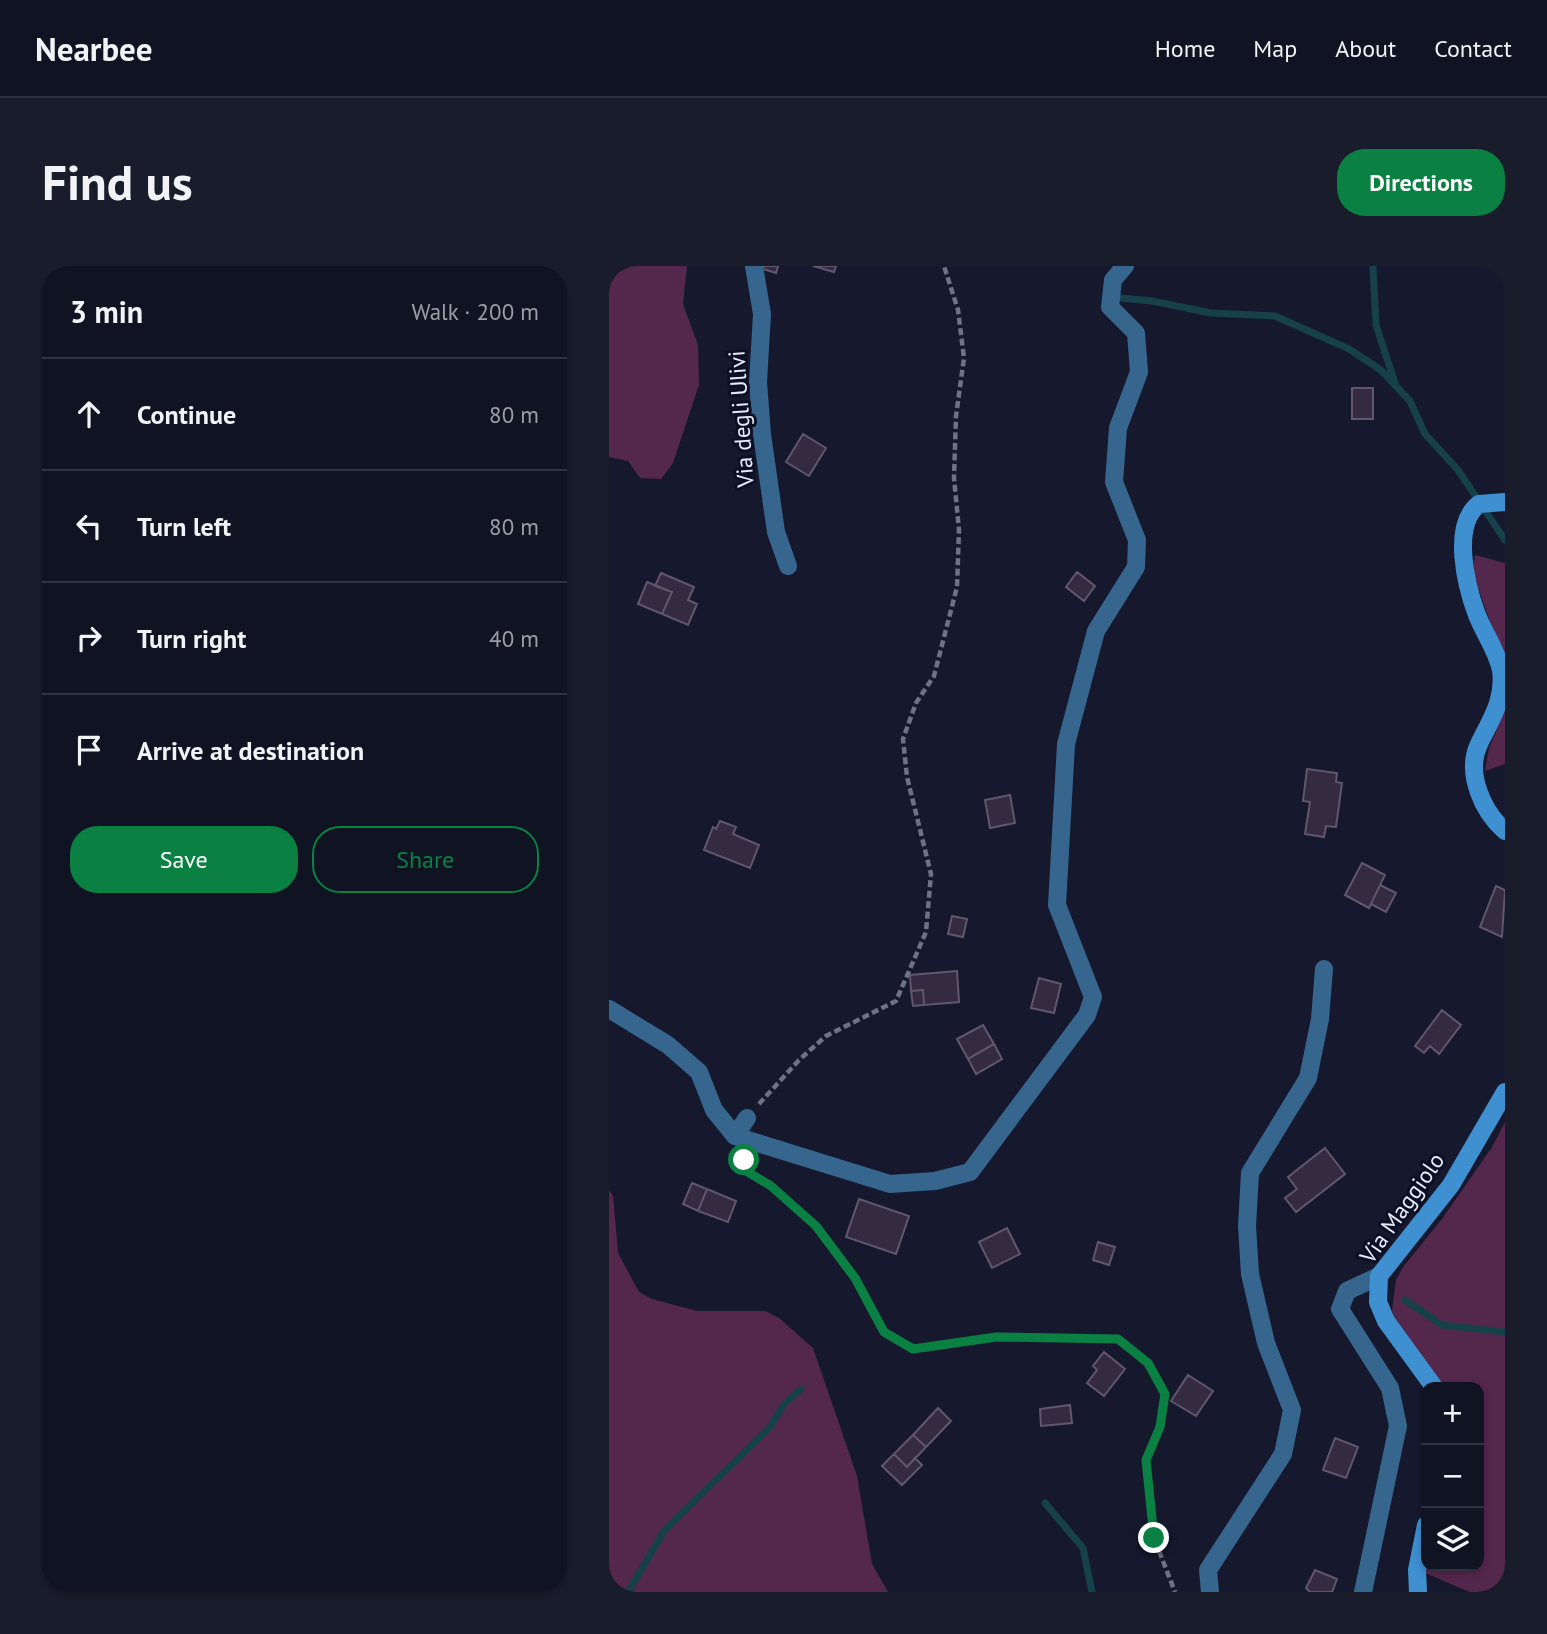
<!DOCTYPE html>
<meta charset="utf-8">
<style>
body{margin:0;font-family:"PT Sans",sans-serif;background:#191c2a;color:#f1f3f6}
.controls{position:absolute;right:21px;bottom:21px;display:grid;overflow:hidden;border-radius:14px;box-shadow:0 4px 10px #0003}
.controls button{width:63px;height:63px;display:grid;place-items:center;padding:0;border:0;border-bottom:2px solid #303240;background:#101322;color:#f1f3f6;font:35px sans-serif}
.stop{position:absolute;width:21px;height:21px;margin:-16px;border:5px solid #0b8043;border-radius:50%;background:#fff}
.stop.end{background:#0b8043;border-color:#fff;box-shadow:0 2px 7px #0008}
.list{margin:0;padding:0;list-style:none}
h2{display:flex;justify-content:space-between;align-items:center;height:91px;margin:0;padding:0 28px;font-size:30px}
h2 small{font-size:23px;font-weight:400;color:#9c9ea5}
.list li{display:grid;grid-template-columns:46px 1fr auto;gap:21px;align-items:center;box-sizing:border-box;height:112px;padding:0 28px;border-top:2px solid #303240}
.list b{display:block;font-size:26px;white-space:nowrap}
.list em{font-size:23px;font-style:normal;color:#9c9ea5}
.actions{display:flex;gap:14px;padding:21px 28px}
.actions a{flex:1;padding:16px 0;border:2px solid #0b8043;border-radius:28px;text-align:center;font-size:24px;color:#0b8043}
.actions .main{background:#0b8043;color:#fff}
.icon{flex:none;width:38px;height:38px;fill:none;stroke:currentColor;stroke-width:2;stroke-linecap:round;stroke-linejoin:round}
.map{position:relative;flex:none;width:896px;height:1326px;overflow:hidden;border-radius:28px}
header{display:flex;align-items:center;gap:42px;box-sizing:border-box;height:98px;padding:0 35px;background:#101322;border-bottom:2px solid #303240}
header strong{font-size:33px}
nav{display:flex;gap:38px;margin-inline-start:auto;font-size:24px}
.intro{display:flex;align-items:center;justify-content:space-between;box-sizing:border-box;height:168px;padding:0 42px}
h1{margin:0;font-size:49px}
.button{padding:18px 32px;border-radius:28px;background:#0b8043;color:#fff;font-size:24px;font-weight:700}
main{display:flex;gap:42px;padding:0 42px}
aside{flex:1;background:#101322;border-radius:28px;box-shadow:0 4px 10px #0003}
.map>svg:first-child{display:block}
.green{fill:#54274d}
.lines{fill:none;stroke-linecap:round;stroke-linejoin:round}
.stream{stroke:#16414b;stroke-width:7}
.building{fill:#342b40;stroke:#61566e;stroke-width:2}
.path{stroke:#6f7284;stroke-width:4.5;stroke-dasharray:7 3.5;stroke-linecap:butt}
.street{stroke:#36668e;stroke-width:18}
.secondary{stroke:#3f90d1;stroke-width:18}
.route{stroke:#0b8043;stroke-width:9}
.labels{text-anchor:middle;stroke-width:6;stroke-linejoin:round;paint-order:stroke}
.street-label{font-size:23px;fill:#e9ecfb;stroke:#0d1024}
</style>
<header>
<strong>Nearbee</strong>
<nav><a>Home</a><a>Map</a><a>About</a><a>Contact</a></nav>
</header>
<div class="intro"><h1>Find us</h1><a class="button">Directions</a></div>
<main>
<aside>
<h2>3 min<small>Walk · 200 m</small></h2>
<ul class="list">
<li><svg class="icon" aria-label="ahead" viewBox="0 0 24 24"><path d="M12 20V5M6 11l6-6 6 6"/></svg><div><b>Continue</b></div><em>80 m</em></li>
<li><svg class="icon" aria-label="left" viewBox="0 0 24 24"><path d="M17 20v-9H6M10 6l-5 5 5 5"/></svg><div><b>Turn left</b></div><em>80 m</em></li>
<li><svg class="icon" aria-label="right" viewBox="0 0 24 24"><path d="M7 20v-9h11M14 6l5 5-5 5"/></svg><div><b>Turn right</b></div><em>40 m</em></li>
<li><svg class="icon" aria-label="arrive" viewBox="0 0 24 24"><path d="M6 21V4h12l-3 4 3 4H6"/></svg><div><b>Arrive at destination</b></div></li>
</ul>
<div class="actions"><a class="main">Save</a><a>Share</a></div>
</aside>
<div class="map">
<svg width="896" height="1326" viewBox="0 0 896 1326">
<rect width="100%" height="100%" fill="#16192e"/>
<path class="green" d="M0,0h78l-4,38 15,41 1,40 -26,78 -12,16 -21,-1 -12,-17 -19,-4z
M866,289l30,8v102l-32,-92z
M896,445v53l-20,7 4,-23z
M896,856v470h-35l-45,-19 1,-7h53v-179h-47l-36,-61 -4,-16 4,-30 7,-13 39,-48 50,-72z
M0,925l4,4 5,58 21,39 13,7 45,12h68l14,7 34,30 44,128 15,88 16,28h-279z"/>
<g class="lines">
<path class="stream" d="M764,0l3,59 19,58
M501,31l42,4 59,12 64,3 74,33 32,21 29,31 15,33 33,36 47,70
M796,1034l37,25 63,7
M436,1237l38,45 9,44
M19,1326l36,-61 106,-104 14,-23 17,-15"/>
</g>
<path class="building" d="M155,0h14l-2,7 -13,-4z
M204,0h23l-2,6z
M743,122h21v31h-21z
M194,168l23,14 -17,28 -23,-14z
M468,306l18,14 -11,15 -18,-14z
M52,307l33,14 -6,13 9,4 -9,21 -26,-11 10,-22 -17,-6z
M38,316l25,10 -10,22 -24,-10z
M698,503l30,4 -1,9 6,1 -6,44 -10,-1 -2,11 -19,-3 5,-32 -7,-1z
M401,529l5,28 -25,5 -5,-28z
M111,555l16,6 -3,7 26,11 -9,23 -46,-18 9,-23 3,2z
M753,597l23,12 -16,33 -24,-13z
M771,619l16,8 -10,19 -15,-8z
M887,620l9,4 -3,47 -22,-10z
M343,650l15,3 -4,18 -15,-3z
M348,705l2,31 -35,3 -1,-15 -12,1 -1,-16z
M430,712l22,6 -7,29 -23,-5z
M314,724l1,15 -11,1 -2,-15z
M833,744l19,15 -22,29 -9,-8 -6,7 -9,-7z
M374,759l11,19 -26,15 -11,-20z
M385,778l8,15 -26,15 -8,-15z
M716,882l20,26 -49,38 -11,-14 12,-9 -9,-12z
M83,917l15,6 -9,22 -15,-7z
M98,923l29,12 -8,21 -30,-11z
M250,933l50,17 -13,38 -50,-17z
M398,962l13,26 -28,14 -13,-26z
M489,976l17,5 -6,18 -16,-5z
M495,1086l21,17 -21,27 -17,-13 10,-13 -4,-4z
M579,1109l25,16 -17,25 -25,-15z
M461,1139l2,18 -31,3 -1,-17z
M329,1142l13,13 -25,26 -13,-12z
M304,1169l13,12 -19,20 -13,-13z
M726,1172l23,9 -12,31 -23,-8z
M285,1188l13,13 8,-9 7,7 -20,20 -20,-19z
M706,1304l22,9 -5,13h-22l-4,-4z"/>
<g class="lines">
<path class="path" d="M150,838l40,-44 27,-24 70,-35 30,-69 5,-58 -24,-97 -4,-38 13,-36 18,-27 23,-89 2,-57 -5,-52 2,-62 8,-58 -6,-48 -14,-44
M134,892l3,13 24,15 46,40 39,52 29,54 29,17 83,-12 122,3 30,23 17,31 -5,33 -14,33 1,27 7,51 21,54"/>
<path class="street" d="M145,0l8,48 -4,68 4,52 14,98 12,34
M0,743l59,36 31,27 15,38 21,26 155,48 45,-3 35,-9 117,-157 6,-18 -36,-92 9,-161 30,-113 40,-64 1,-27 -23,-58 4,-54 21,-56 -3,-39 -26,-26 3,-27 12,-14
M126,870l12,-18
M601,1326l-2,-22 75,-116 9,-44 -26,-67 -16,-69 -3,-48 3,-53 58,-95 12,-59 4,-50
M754,1326l35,-166 -8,-38 -50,-79 7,-18 32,-15"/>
<path class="secondary" d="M896,236l-26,2c-28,21 -13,82 -2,111 7,18 20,36 24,55 4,30 -10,49 -22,74 -14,29 4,68 26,87
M825,1121l-48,-66 -8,-19 1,-26 72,-91 54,-93
M809,1326l-1,-22 9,-45"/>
</g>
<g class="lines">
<path class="route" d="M135,894l2,11 25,15 45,40 39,52 29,54 29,17 83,-12 122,2 30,24 17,31 -5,33 -14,33 8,78"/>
</g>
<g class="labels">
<g class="street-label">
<text transform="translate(132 153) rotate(-94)" y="8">Via degli Ulivi</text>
<text transform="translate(793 942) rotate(-55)" y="8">Via Maggiolo</text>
</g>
</g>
</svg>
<div class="controls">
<button>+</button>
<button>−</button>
<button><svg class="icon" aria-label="layers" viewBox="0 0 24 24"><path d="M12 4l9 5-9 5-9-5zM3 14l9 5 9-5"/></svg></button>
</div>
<div class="stop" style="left:135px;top:894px"></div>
<div class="stop end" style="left:545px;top:1272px"></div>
</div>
</main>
